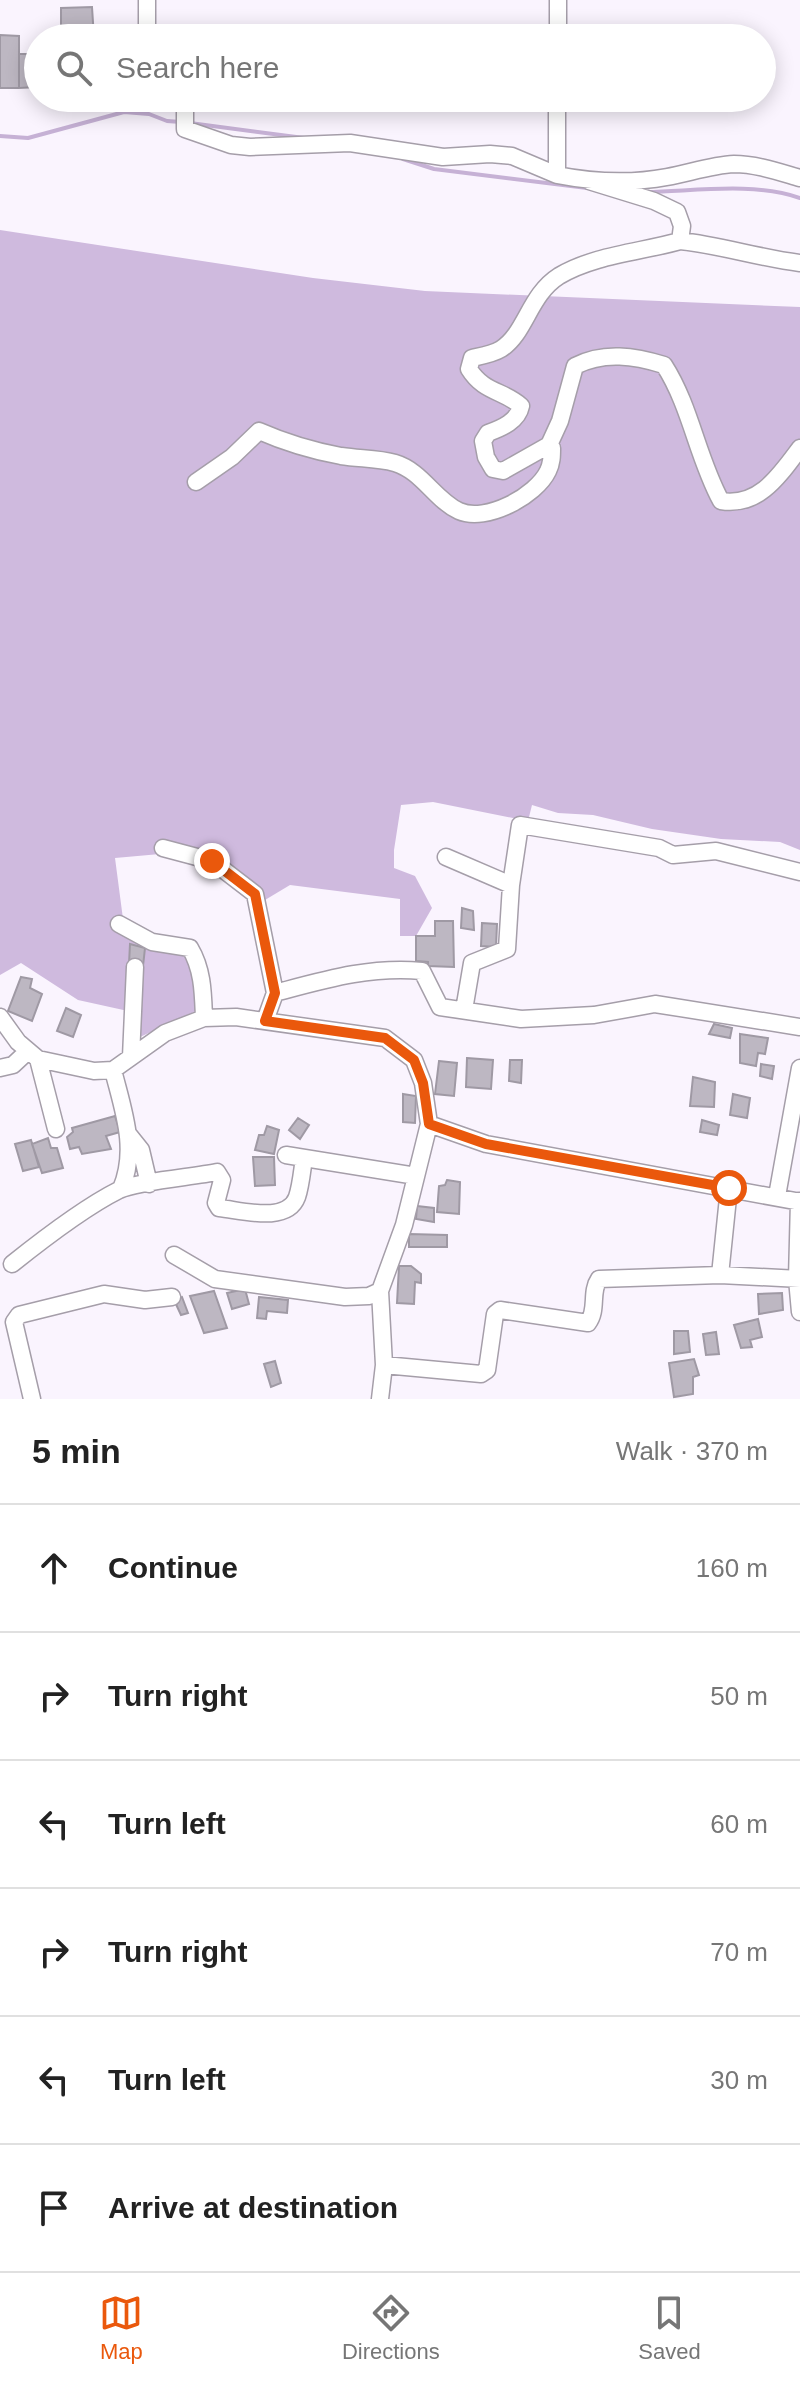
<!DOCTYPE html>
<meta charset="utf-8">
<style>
body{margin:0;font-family:Arial,sans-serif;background:#f6f6f6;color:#222}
.stop{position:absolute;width:24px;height:24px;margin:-18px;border:6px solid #ea580c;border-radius:50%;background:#fff}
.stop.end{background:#ea580c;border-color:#fff;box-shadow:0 2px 8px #0008}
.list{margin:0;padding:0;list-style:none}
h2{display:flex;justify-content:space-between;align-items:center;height:104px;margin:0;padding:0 32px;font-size:34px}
h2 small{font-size:26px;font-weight:400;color:#767676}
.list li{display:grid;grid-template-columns:52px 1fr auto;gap:24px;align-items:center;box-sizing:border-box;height:128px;padding:0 32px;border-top:2px solid #e0e0e0}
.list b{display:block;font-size:30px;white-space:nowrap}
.list em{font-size:26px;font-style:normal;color:#767676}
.icon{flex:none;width:44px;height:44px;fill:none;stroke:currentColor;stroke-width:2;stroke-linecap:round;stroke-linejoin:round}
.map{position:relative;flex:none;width:800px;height:1399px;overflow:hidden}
.search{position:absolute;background:#fff;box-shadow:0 4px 20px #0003;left:24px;right:24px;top:24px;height:88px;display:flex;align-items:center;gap:20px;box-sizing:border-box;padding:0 28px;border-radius:44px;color:#767676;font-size:30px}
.sheet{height:872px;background:#fff}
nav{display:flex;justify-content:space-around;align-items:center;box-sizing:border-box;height:112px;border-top:2px solid #e0e0e0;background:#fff;font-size:22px;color:#767676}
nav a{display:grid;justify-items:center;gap:4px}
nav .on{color:#ea580c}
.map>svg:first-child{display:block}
.forest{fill:#cfbade}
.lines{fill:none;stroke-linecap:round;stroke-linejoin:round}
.stream{stroke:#c6b1d5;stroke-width:4}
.building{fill:#bdb7c2;stroke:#9f99a4;stroke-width:2}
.minor-casing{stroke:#a59ea9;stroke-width:19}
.minor{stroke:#fff;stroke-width:16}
.route{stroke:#ea580c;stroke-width:10}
</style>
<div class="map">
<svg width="800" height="1399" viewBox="0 0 800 1399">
<rect width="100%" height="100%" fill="#faf4fe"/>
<path class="forest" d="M0,230l313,48 112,13 375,16v543l-20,-8 -59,-3 -69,-10 -59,-14 -35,-2 -26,-8 -4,16 -95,-19 -32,3 -7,45v18l21,8 17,32 -16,28h-16v-37l-110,-14 -30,18 -46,-30 -54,-19 -45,4 8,61 50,33 15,6 11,24 -3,29 -56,26 -12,-26 -50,-11 -57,-37 -21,12z"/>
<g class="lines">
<path class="stream" d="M190,123l114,15
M0,136l28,2 96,-26 25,2 18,7 14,1
M403,159l31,10 153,19
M647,192c49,-1 106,-10 153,6"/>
</g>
<path class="building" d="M92,7l2,31h-33v-30z
M0,35l19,1v52h-19z
M19,54h19v33l-19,1z
M462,908l11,3 1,19 -13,-2z
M435,921h18l1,46 -26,-1v-4l-12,-1v-25h19z
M482,923l15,1 -1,23 -15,-1z
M130,944l15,4 -2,18 -14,-2z
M21,977l11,2 -2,9 12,6 -10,27 -24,-10z
M66,1008l15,7 -8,22 -16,-6z
M714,1024l18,4 -2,10 -21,-4z
M740,1034l28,4 -3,16 -7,-1 -2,13 -16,-3z
M467,1058l26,2 -2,29 -25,-2z
M510,1060h12l-1,23 -12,-2z
M439,1061l18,2 -3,33 -19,-2z
M761,1064l13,2 -2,13 -12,-3z
M693,1077l22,5 -1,25 -24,-1z
M403,1094l13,2 -1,27 -12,-1z
M733,1094l17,4 -3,20 -17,-3z
M115,1116l5,16 -14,4 5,13 -29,5 -3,-7 -9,2 -3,-12 6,-5 -1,-4z
M298,1118l11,7 -9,14 -11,-9z
M702,1120l17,5 -2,10 -17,-3z
M267,1126l12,4 -5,24 -19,-4 4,-15h5z
M48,1138l3,10h6l6,20 -21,5 -10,-29z
M31,1140l8,27 -16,4 -8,-27z
M253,1157h21l1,28 -20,1z
M447,1180l13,2 -1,32 -22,-2 2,-26 6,-1z
M417,1206l17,2v14l-18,-3z
M409,1234l38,1v12h-38z
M399,1266h12l10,8v9l-6,-1 -1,22 -17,-1z
M245,1289l4,15 -17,5 -5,-16z
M214,1291l13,37 -23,5 -14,-37z
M782,1293l1,17 -24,4 -1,-20z
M182,1297l6,16 -7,2 -7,-15z
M259,1297l29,3 -1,13 -20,-2 -1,8 -9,-1z
M758,1319l4,18 -12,3 2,7 -11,1 -7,-23z
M674,1331h14l2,21 -16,2z
M716,1332l3,22 -13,1 -3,-21z
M694,1359l5,16 -6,2v17l-19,3 -5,-34z
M275,1361l6,22 -10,4 -7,-23z"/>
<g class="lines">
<g class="minor-casing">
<path id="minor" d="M147,0v27l4,9 29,2
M558,38v-38
M185,98v31l46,16 19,2 100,-4 93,14 47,-3 22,2 45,19
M557,98v77c36,7 73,9 110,2 22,-4 45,-12 67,-13 22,0 45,8 66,14
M680,241c40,4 79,17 120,22
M549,445l11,-24 15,-55c29,-15 60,-10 89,-1 27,42 33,92 57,136 38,6 58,-25 79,-53
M196,482l36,-25 27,-26c25,11 55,20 82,25 19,3 36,2 54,7 27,8 40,37 64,48 27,12 77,-15 89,-40 4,-8 4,-15 4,-23l-3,-3 -46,26 -10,-2 -7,-12 -3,-16 5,-8c14,-5 30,-12 33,-27 -18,-16 -37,-13 -52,-37l3,-11c9,-2 21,-4 29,-9 25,-16 28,-54 58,-73 35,-21 82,-24 121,-35l2,-15 -5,-14 -23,-11 -65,-20
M163,848l49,13 43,33 20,99
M446,857l65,28 -4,64 -35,14 -8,47
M511,885l9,-60 139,23 14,7 43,-4 84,21
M119,924l33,18 38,6c13,22 13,45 14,70
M0,1017l18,25 20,17 56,12 19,-1 52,-37 39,-15 32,-1 149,21 29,22 9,23 6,41 -25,101 -24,66 4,74 -4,34
M265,1021l10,-28c49,-13 95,-27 147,-22l18,36 81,12 73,-4 61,-11 145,23
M131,1057l4,-90
M38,1059l18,70
M0,1068l13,-3 15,-14
M113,1070c10,40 25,79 8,119
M429,1124l57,20 314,58
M129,1135l12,15 8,34
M286,1155l130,21
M777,1196l23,-128
M799,1201l-2,78 3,33
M174,1255l41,24 130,18 24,-1 11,-5
M12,1264c30,-24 73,-57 107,-74 20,-9 74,-13 98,-18l5,8 -6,23 3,5c22,2 68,16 78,-11 4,-12 5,-26 7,-39
M720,1275l9,-87
M384,1365l97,9 6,-4 8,-56 5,-4 88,13c10,-13 2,-31 11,-44l121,-4 80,4
M32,1399l-18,-77 5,-7 85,-21 41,6 27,-3"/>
</g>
<use href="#minor" class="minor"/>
</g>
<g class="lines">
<path class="route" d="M212,861l43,33 20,99 -10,28 120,17 29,22 9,23 6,41 57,20 243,44"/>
</g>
</svg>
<div class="stop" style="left:729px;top:1188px"></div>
<div class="stop end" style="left:212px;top:861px"></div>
<div class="search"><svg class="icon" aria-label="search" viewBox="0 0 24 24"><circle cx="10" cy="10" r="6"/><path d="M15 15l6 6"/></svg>Search here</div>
</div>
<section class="sheet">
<h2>5 min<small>Walk · 370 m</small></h2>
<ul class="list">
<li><svg class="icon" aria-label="ahead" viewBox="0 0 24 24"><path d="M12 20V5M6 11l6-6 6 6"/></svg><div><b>Continue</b></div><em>160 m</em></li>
<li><svg class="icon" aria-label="right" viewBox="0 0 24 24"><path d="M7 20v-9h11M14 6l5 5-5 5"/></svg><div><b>Turn right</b></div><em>50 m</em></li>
<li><svg class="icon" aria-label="left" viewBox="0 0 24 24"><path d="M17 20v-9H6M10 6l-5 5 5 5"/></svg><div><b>Turn left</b></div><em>60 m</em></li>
<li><svg class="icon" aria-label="right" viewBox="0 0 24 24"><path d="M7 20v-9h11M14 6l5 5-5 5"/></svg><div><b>Turn right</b></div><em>70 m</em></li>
<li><svg class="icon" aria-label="left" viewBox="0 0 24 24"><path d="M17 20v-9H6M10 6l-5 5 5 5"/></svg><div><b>Turn left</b></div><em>30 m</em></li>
<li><svg class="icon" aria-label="arrive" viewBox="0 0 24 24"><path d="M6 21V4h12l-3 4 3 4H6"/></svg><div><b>Arrive at destination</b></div></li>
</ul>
</section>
<nav>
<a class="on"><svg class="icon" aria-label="map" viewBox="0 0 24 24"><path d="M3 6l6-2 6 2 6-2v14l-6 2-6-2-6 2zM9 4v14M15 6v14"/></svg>Map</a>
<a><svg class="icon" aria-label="directions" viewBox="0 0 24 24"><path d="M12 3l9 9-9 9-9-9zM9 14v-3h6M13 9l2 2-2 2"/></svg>Directions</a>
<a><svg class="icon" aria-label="saved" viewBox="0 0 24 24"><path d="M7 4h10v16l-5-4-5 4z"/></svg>Saved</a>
</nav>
